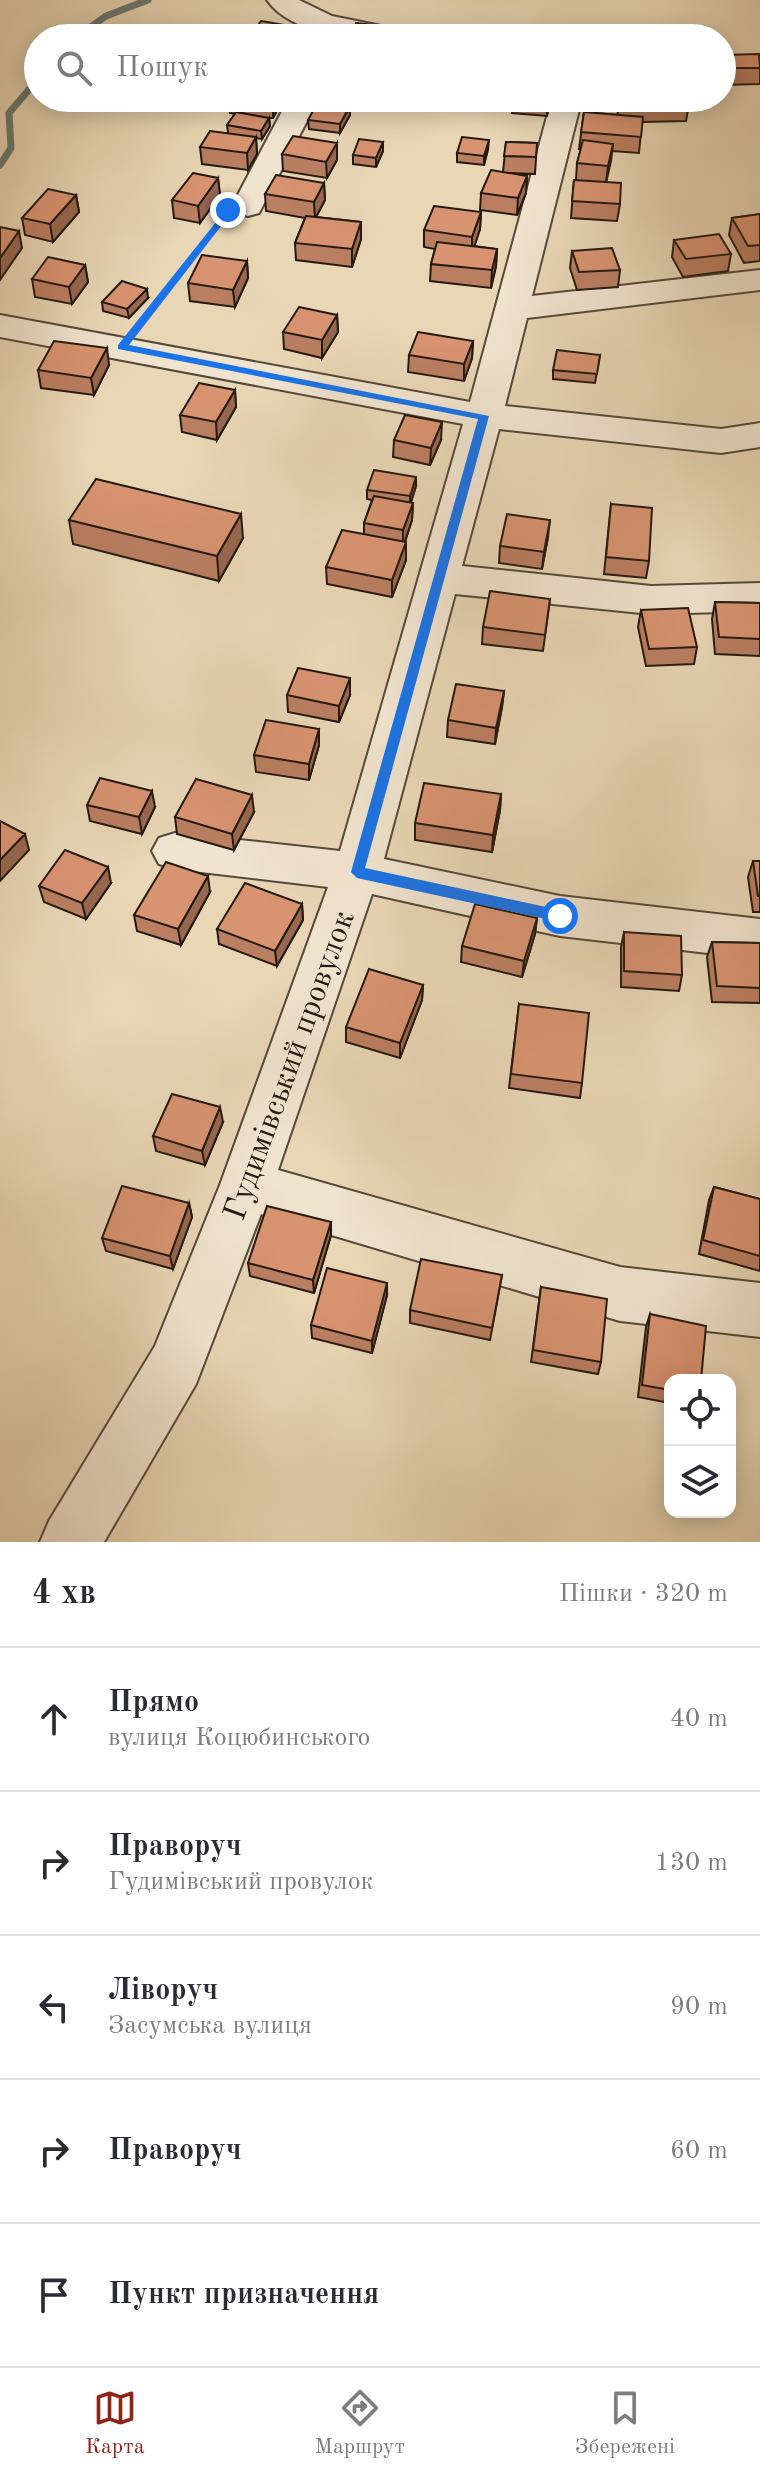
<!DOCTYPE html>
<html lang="uk">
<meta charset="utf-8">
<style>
body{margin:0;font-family:"Old Standard TT",serif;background:#f7f7f7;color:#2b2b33}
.controls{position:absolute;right:24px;bottom:24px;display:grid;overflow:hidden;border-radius:16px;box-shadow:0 4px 20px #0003}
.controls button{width:72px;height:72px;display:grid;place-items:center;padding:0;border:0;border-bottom:2px solid #e1e1e2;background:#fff;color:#2b2b33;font:40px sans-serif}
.stop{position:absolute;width:24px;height:24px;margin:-18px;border:6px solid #1a73e8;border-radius:50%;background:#fff}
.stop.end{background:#1a73e8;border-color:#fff;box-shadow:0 2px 8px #0008}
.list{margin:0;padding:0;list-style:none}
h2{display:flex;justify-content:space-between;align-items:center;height:104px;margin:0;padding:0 32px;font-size:34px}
h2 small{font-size:26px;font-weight:400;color:#7c7c81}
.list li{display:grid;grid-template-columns:52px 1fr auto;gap:24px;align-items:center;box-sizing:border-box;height:144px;padding:0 32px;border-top:2px solid #e1e1e2}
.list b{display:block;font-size:30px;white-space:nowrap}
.list p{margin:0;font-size:26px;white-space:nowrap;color:#7c7c81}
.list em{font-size:26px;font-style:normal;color:#7c7c81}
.icon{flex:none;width:44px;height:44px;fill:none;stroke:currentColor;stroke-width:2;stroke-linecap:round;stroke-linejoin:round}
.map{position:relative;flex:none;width:760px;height:1542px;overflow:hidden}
.search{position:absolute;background:#fff;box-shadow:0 4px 20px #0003;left:24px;right:24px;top:24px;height:88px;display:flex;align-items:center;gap:20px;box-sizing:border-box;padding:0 28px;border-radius:44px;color:#7c7c81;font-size:30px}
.sheet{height:824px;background:#fff}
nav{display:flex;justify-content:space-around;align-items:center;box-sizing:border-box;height:112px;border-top:2px solid #e1e1e2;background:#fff;font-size:22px;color:#7c7c81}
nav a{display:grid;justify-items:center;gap:4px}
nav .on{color:#8f2418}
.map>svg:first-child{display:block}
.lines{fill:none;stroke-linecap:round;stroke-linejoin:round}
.stream{stroke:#697971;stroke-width:7}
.minor-casing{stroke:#55493b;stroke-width:4}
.path{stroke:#241a12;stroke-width:4;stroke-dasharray:1 3;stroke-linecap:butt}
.minor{fill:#f1e4cf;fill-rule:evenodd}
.wall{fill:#ba7e61;stroke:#241a12;stroke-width:2}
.shaded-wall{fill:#97674f;stroke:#241a12;stroke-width:2}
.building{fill:#d89371;stroke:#241a12;stroke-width:2}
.route{fill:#1a73e8}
.labels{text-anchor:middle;stroke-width:7;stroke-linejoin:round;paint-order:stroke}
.street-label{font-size:32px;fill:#241a12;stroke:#f1e4cf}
</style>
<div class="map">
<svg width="760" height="1542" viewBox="0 0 760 1542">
<rect width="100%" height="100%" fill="#e9d6b5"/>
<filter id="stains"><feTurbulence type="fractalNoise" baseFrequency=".0025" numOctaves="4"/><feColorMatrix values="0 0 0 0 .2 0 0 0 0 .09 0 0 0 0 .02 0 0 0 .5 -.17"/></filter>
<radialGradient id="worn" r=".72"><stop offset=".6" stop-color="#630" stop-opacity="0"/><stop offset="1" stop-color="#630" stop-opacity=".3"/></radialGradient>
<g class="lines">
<path class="stream" d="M75,38l31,-22 42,-16
M0,165l11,-17 -2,-35 29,-34"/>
<g class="minor-casing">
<path id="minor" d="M267,0h32l33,16 79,16 4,6c-43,0 -119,3 -148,-38z
M289,98h30l-60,115 -11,3 -11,-3 -5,-7z
M552,98h30l-50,198 228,-26v20l-233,28 -22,88 216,23 39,-6v24l-39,6 -222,-24 -37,137 189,20 109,-3v28l-109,3 -196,-20 -71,265 176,37 200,23v40l-200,-23 -188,-42 -94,276 342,97 140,16v54l-140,-16 -359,-107 -65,170 -92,158h-64l9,-21 106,-175 65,-161 108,-298 -153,-18 -16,-5 -7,-13 7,-13 16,-5 165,18 123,-427 -463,-87v-22l470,87z"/>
</g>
<path class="path" d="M141,323l82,-106"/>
<use href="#minor" class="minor"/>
</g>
<path class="wall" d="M722,55l38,3v26l-38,1z
M229,98h52l1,3 -9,17h-4l1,8 -8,13 -6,-1 1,16 -9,16 -46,-6 -2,-17 28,-14 -1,-8 8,-11 -5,-1z
M323,98h35l-2,6 -33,-4z
M513,98h37l-3,18 -35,-3z
M618,98h69l2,6 -3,17 -44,1 -3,31 -27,-2 -6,31 14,22 -3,17 -46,-3 3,-38h2l1,-17 4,-14h-2l5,-37 34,3 -1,-8z
M350,106v9l-10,18 -31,-4 -1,-9z
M383,142v9l-7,16 -23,-3v-9z
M506,142l31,1 -2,31 -25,-1 17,3 -1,17 -9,22 -37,-5 1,-17 22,-21z
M337,143v17l-10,18 -44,-7 -1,-17z
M488,149l-4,16 -27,-3v-9z
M218,178l2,17 -20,28 -26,-5 -2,-18z
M324,183l1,17 -9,17 45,5v17l-9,28 -56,-7 -1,-17 10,-25 -39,-7 -1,-17z
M76,195l3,17 -26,30 -28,-7 -3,-17z
M481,212l-1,17 -6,17 23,3 -1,17 -5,22 -61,-7 1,-17 4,-15 -11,-2v-17z
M760,214v47l-16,2 -15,-28 3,-17z
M674,240l57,14 -3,17 -45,6 -11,-20z
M572,251l48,19 -2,17 -41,3 -7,-22z
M247,261l1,17 -13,29 -45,-6 -2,-18z
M85,265l3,17 -16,22 -37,-7 -3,-18z
M148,298l-19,20 -26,-7 -1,-9z
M337,315l1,17 -16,26 -38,-9 -1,-17z
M473,341l-1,17 -8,23 -56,-9 1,-17z
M600,355l-5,28 -42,-4v-9z
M109,365l-15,30 -53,-7 -3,-18z
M235,390l1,17 -19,33 -35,-8 -2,-17z
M394,440h47l-11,25 -37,-8z
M416,486l-5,16 2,1 -1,17 -7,22 1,18 -14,37 -65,-13 -1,-17 38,-33v-11l8,-23 -5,-1v-9z
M611,504l38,57 -3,17 -42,-4z
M69,520l174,18 -24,43 -146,-37z
M548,537l-6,32 -43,-6 1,-17z
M550,599l-7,52 -61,-7 1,-17z
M715,602l45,1v53l-45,-2 -3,-35z
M641,610l56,37 -3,17 -48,2 -8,-39z
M504,691l-2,16 -7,37 -48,-7 1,-17z
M287,695h63l-11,27 -51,-10z
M319,729v16l-10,35 -53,-8 -2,-17z
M501,794l-1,16 -8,42 -77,-12v-17z
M87,805l68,2 -13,27 -52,-13z
M254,812l-20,38 -57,-16 -2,-17z
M753,861h7v51h-7l-5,-35z
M111,883l-25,36 -42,-17 -5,-16z
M210,892l-29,53 -44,-14 -3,-16z
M302,904l1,16 -26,46 -58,-22 -2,-15z
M537,918l-2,16 -13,43 -61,-15 1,-16z
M624,932l58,43 -3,16 -58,-4v-40z
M712,942l48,1v60l-48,-1 -5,-45z
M423,985l-1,15 -22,58 -54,-16v-15z
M519,1004l63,79 -2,15 -71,-10z
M223,1122l-18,43 -49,-14 -3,-15z
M714,1187l46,12v72l-61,-17 10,-54z
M189,1203l3,14 -19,52 -67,-18 -4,-13z
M331,1222v13l-17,58 -64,-17 -2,-13z
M502,1275l-12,65 -80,-17v-13z
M541,1287l60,75 -3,12 -67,-12z
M387,1295l-15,58 -60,-15 -1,-13z
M650,1314l20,66v23l-32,-6 8,-70z"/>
<path class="shaded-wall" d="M384,26v12h-5z
M274,98h7l1,3 -9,17v-16z
M548,98h2l-3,18z
M350,106v9l-10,18v-9z
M269,118l1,8 -8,13 -1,-8z
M256,137l1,17 -9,16 -1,-17z
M489,140l-1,9 -4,16v-9z
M383,142v9l-7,16v-9z
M337,143v17l-10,18 -1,-16z
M613,144l-2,17 -5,22 2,-17z
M527,176l-1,17 -9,22 1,-17z
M218,178l2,17 -20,28 -2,-17z
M324,183l1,17 -10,19 -1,-17z
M76,195l3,17 -26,30 -3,-18z
M481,212l-1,17 -8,25v-17z
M361,222v17l-9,28v-18z
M19,231l3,17 -22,32v-22z
M497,249l-1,17 -5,22 1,-18z
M247,261l1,17 -13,29 -2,-17z
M85,265l3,17 -16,22 -3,-17z
M147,289l1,9 -19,20 -2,-9z
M337,315l1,17 -16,26v-18z
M473,341l-1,17 -8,23v-17z
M107,348l2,17 -15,30 -3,-17z
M235,390l1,17 -19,33 -1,-18z
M442,422l-1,18 -11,25 1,-17z
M416,477v9l-6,19v-9z
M413,503l-1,17 -9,27v-17z
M241,514l2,24 -24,43 -2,-25z
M550,520l-2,17 -6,32 2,-17z
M406,542v18l-14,37v-17z
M350,678v17l-11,27v-16z
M504,691l-2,16 -7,37 1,-16z
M319,729v16l-10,35v-16z
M152,791l3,16 -13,27 -3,-17z
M501,794l-1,16 -8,42 1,-17z
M252,795l2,17 -20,38 -2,-16z
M25,834l4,16 -29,31v-21z
M108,867l3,16 -25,36 -4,-16z
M208,876l2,16 -29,53 -3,-16z
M302,904l1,16 -26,46 -2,-15z
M537,918l-2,16 -13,43 2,-16z
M423,985l-1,15 -22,58v-15z
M220,1107l3,15 -18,43 -3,-14z
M189,1203l3,14 -19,52 -3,-13z
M331,1222v13l-17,58 -1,-13z
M387,1283v12l-15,58v-12z"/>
<path class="building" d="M261,21l58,10 -5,7h-65z
M356,23l28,3 -5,12h-30z
M759,54l1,14h-38v-13z
M243,98h31l-1,4z
M620,98h67l2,6 -67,1z
M318,102l32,4 -10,18 -32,-4z
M236,112l33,6 -8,13 -34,-6z
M584,112l59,5 -2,20 -60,-5z
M210,131l46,6 -9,16 -47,-6z
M293,136l44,7 -11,19 -44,-8z
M462,137l27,3 -5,16 -27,-3z
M359,139l24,3 -7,16 -23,-3z
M583,140l30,4 -5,22 -31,-3z
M506,142l31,1 -1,14 -32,-1z
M491,170l36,6 -9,22 -37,-5z
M193,173l25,5 -20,28 -26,-6z
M276,175l48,8 -10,19 -49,-8z
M574,180l47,3 -1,21 -48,-3z
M48,189l28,6 -26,29 -28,-6z
M434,206l47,6 -9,25 -48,-7z
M760,214v31l-12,1 -16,-28z
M306,216l55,6 -9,27 -57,-6z
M0,227l19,4 -19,27z
M719,234l12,20 -45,5 -12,-19z
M437,242l60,7 -5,21 -61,-6z
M612,248l8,22 -41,2 -7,-21z
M202,255l45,6 -14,29 -45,-7z
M48,257l37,8 -16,22 -37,-8z
M122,281l25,8 -20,20 -25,-7z
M299,307l38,8 -15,25 -39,-8z
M418,332l55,9 -9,23 -55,-9z
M54,341l53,7 -16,30 -53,-8z
M557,350l43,5 -3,19 -44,-4z
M199,383l36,7 -19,32 -36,-7z
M405,415l37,7 -11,26 -37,-8z
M374,470l42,7 -6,19 -43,-6z
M96,479l145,35 -24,42 -148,-36z
M374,496l39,7 -10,27 -39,-7z
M611,504l41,4 -3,53 -43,-4z
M507,514l43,6 -6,32 -44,-6z
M342,530l64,12 -14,38 -66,-13z
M490,591l60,8 -5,36 -62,-8z
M715,602l45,1v36l-41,-2z
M688,608l9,39 -48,2 -8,-39z
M298,668l52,10 -11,28 -52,-11z
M456,684l48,7 -8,37 -48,-8z
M266,720l53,9 -10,35 -55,-9z
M100,778l52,13 -13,26 -52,-12z
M196,779l56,16 -20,39 -57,-17z
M424,783l77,11 -8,41 -78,-12z
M0,821l25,13 -25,26z
M65,850l43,17 -26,36 -43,-17z
M753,861h7v35h-2z
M166,862l42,14 -30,53 -44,-14z
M245,883l57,21 -27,47 -58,-22z
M475,904l62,14 -13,43 -62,-15z
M624,932l57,4 1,39 -58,-4z
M712,942l48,1v45l-43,-2z
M369,969l54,16 -23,58 -54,-16z
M519,1004l70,9 -7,70 -71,-9z
M172,1094l48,13 -18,44 -49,-15z
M122,1186l67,17 -19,53 -68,-18z
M714,1187l46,12v57l-57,-16z
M267,1206l64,16 -18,58 -65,-17z
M421,1259l81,16 -10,53 -82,-18z
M327,1268l60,15 -15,58 -61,-16z
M541,1287l66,12 -6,63 -68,-12z
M650,1314l56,12 -5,54h-31v10l-28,-5z"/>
<path class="route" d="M228,207l4,5 -103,133 360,71 -124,452 195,42 7,6 -2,4 -5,2 -203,-44 -6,-6 127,-453 -360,-70v-4z"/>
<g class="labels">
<g class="street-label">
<text transform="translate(288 1065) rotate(-70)" y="11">Гудимівський провулок</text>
</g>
</g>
<rect width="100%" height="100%" filter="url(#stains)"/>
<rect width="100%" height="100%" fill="url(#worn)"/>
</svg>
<div class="controls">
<button><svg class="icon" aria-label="locate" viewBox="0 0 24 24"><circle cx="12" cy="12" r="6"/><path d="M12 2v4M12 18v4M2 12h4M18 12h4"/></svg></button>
<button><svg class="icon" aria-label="layers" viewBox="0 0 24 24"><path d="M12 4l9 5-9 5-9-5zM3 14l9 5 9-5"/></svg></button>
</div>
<div class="stop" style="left:560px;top:916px"></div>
<div class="stop end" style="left:228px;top:210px"></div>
<div class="search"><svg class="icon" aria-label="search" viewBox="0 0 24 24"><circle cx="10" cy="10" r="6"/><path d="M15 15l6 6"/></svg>Пошук</div>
</div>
<section class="sheet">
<h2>4 хв<small>Пішки · 320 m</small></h2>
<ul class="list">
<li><svg class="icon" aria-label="ahead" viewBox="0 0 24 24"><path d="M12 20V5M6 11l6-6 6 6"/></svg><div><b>Прямо</b><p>вулиця Коцюбинського</p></div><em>40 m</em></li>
<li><svg class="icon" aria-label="right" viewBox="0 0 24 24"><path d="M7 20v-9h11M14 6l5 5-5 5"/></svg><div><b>Праворуч</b><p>Гудимівський провулок</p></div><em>130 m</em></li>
<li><svg class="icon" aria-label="left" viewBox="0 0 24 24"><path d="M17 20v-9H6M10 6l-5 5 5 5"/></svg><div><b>Ліворуч</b><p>Засумська вулиця</p></div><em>90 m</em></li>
<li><svg class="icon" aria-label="right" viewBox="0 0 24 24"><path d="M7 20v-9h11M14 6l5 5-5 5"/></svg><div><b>Праворуч</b></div><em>60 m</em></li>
<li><svg class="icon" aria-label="arrive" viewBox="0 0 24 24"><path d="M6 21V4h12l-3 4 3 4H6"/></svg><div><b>Пункт призначення</b></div></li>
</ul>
</section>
<nav>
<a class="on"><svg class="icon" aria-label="map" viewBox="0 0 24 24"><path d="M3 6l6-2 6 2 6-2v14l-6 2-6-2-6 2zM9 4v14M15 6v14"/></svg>Карта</a>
<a><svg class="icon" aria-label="directions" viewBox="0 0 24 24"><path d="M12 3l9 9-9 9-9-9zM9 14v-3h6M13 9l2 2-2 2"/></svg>Маршрут</a>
<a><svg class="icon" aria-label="saved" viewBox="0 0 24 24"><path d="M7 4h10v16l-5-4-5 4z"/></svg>Збережені</a>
</nav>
